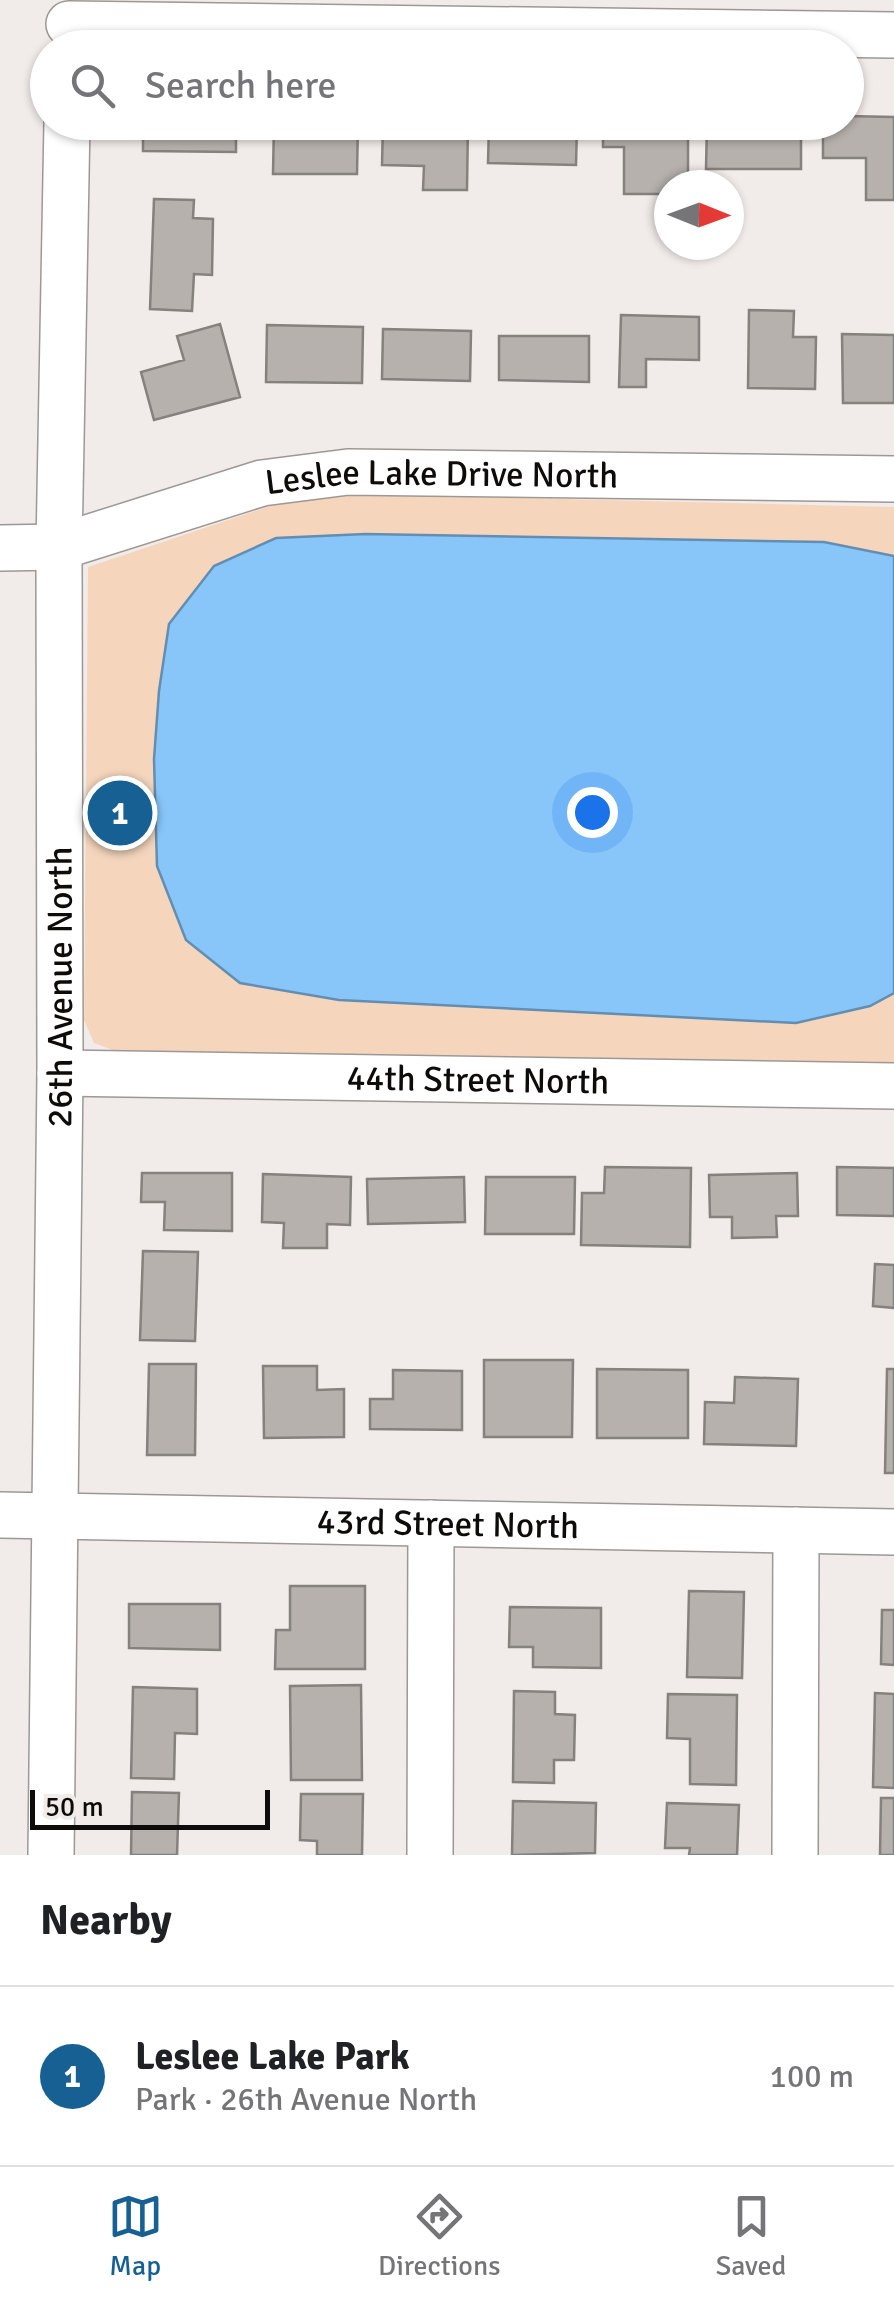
<!DOCTYPE html>
<meta charset="utf-8">
<style>
body{margin:0;font-family:Signika,sans-serif;background:#f2f2f2;color:#202124}
.compass{position:absolute;left:654px;top:170px;width:90px;height:90px;border-radius:50%;background:#fff;box-shadow:0 2px 8px #0004;rotate:91deg}
.scale{position:absolute;left:30px;bottom:25px;width:240px;box-sizing:border-box;padding-left:10px;border:5px solid #0d0c0a;border-top:0;font-size:28px;line-height:35px;white-space:nowrap;color:#0d0c0a;-webkit-text-stroke:8px #f1ece9;paint-order:stroke}
.you{position:absolute;left:592px;top:812px;width:35px;height:35px;margin:-25px;border:8px solid #fff;border-radius:50%;background:#1a73e8;box-shadow:0 0 0 15px #1a73e833}
.badge{display:grid;place-items:center;width:65px;height:65px;border-radius:50%;background:#176094;color:#fff;font-size:32px;font-weight:700}
.pin{position:absolute;translate:-50% -50%;border:5px solid #fff;box-shadow:0 2px 10px #0006}
.list{margin:0;padding:0;list-style:none}
h2{display:flex;justify-content:space-between;align-items:center;height:130px;margin:0;padding:0 40px;font-size:42px}
h2 small{font-size:32px;font-weight:400;color:#757577}
.list li{display:grid;grid-template-columns:65px 1fr auto;gap:30px;align-items:center;box-sizing:border-box;height:180px;padding:0 40px;border-top:2px solid #e0e0e0}
.list b{display:block;font-size:38px;white-space:nowrap}
.list p{margin:0;font-size:32px;white-space:nowrap;color:#757577}
.list em{font-size:32px;font-style:normal;color:#757577}
.icon{flex:none;width:55px;height:55px;fill:none;stroke:currentColor;stroke-width:2;stroke-linecap:round;stroke-linejoin:round}
.map{position:relative;flex:none;width:894px;height:1855px;overflow:hidden}
.search{position:absolute;background:#fff;box-shadow:0 2px 8px #0004;left:30px;right:30px;top:30px;height:110px;display:flex;align-items:center;gap:25px;box-sizing:border-box;padding:0 35px;border-radius:55px;color:#757577;font-size:38px}
.sheet{height:310px;background:#fff}
nav{display:flex;justify-content:space-around;align-items:center;box-sizing:border-box;height:140px;border-top:2px solid #e0e0e0;background:#fff;font-size:28px;color:#757577}
nav a{display:grid;justify-items:center;gap:5px}
nav .on{color:#176094}
.map>svg:first-child{display:block}
.green{fill:#f5d6bd}
.water{fill:#88c6fa;stroke:#638eb2;stroke-width:2.5}
.building{fill:#b6b1ad;stroke:#85817d;stroke-width:2.5}
.lines{fill:none;stroke-linecap:round;stroke-linejoin:round}
.minor-casing{stroke:#9d9895;stroke-width:48}
.minor{stroke:#fff;stroke-width:45}
.labels{text-anchor:middle;stroke-width:8;stroke-linejoin:round;paint-order:stroke}
.street-label{font-size:35px;fill:#0d0c0a;stroke:#f1ece9}
</style>
<div class="map">
<svg width="894" height="1855" viewBox="0 0 894 1855">
<rect width="100%" height="100%" fill="#f1ece9"/>
<path class="green" d="M356,494l538,13v49l-70,-14 -459,-8 -208,332 29,73 55,44 98,17 457,23 74,-17 24,-13v69l-771,-8 -29,-11 -10,-23 4,-453 209,-70z"/>
<path class="water" d="M365,534l459,8 70,14v437l-24,13 -74,17 -457,-23 -99,-17 -54,-43 -29,-74 -3,-107 5,-68 10,-67 45,-58 62,-28z"/>
<path class="building" d="M846,116l48,1v83h-28v-42h-43v-36h23z
M143,122h93v30l-93,-1z
M274,122h84l-1,52h-84z
M383,122h85l-1,68h-44l1,-24 -42,-1z
M707,122h94v47h-95z
M603,123h85v62h-19v9h-45v-47h-21z
M489,124l88,2 -1,39 -88,-2z
M154,199l40,1 -1,18 20,1 -1,56 -18,-1 -2,37 -42,-2z
M749,310l45,1 -1,26h23l-1,52 -67,-1z
M621,315l78,2v43l-53,-1v28h-27z
M220,324l20,73 -86,23 -13,-48 43,-12 -7,-24z
M267,325l96,2 -1,56 -96,-1z
M383,329l88,2 -1,50 -88,-2z
M842,334l52,1v68h-51z
M499,336h90v46l-90,-2z
M605,1167l86,1 -1,79 -109,-2 1,-52h22z
M837,1167l57,1v48l-57,-1z
M142,1173h90v58l-68,-1 1,-28h-24z
M797,1173l1,43h-22l1,21 -45,1v-21h-22l-1,-42z
M263,1174l88,3 -1,48 -23,-1v24h-44l1,-25 -22,-1z
M464,1177l1,45 -97,2 -1,-45z
M486,1177h89l-1,57h-89z
M143,1251l55,1 -3,89 -55,-1z
M875,1264l19,1v43l-21,-2z
M484,1360h89l-1,77h-88z
M149,1364h47l-1,91h-48z
M263,1366h54v24l27,-1v48l-80,1z
M597,1369l91,1v68h-91z
M887,1369h7v104h-9z
M393,1370l69,1v59l-92,-1v-30h23z
M735,1377l63,2 -2,67 -92,-2 1,-42 29,1z
M290,1586h75v83h-90l1,-39h14z
M689,1591l55,1 -2,86 -55,-1z
M129,1604h91v46l-91,-2z
M510,1607l91,1v60l-68,-1v-20h-24z
M882,1610h12v55l-13,-1z
M361,1685l1,95h-71l-1,-94z
M133,1687l64,2v45l-22,-1 -1,46 -43,-1z
M514,1691l41,1v22l20,1 -1,45h-20v23l-41,-1z
M875,1693l19,1v94l-21,-1z
M668,1694l69,1 -1,90 -46,-1v-45l-23,-1z
M132,1792l47,1 -2,62h-46z
M301,1794h62l-1,61h-45v-14l-17,-1z
M881,1798h13v57h-14z
M513,1801l83,2 -1,50 -83,2z
M667,1803l72,2 -2,50h-48l1,-7h-25z"/>
<g class="lines">
<g class="minor-casing">
<g id="minor">
<path d="M69,24l825,11"/>
<path id="s1" d="M0,548l59,-1 203,-64 86,-11 546,7"/>
<path id="s2" d="M60,1073l834,13"/>
<path id="s3" d="M0,1515l894,17"/>
<path id="s4" d="M51,1855l9,-782 -1,-526 8,-425"/>
<path d="M430,1855l1,-332"/>
<path d="M795,1855l1,-325"/>
</g>
</g>
<use href="#minor" class="minor"/>
</g>
<g class="labels">
<g class="street-label">
<text dy="12" stroke="none"><textPath href="#s1" startOffset="452">Leslee Lake Drive North</textPath></text>
<text dy="12" stroke="none"><textPath href="#s4" startOffset="868">26th Avenue North</textPath></text>
<text dy="12" stroke="none"><textPath href="#s2" startOffset="418">44th Street North</textPath></text>
<text dy="12" stroke="none"><textPath href="#s3" startOffset="448">43rd Street North</textPath></text>
</g>
</g>
</svg>
<svg class="compass" viewBox="-18 -18 36 36"><path d="M0-13l5 13h-10z" fill="#e53935"/><path d="M0 13l5-13h-10z" fill="#757577"/></svg>
<div class="scale">50 m</div>
<div class="you"></div>
<div class="pin badge" style="left:120px;top:813px">1</div>
<div class="search"><svg class="icon" aria-label="search" viewBox="0 0 24 24"><circle cx="10" cy="10" r="6"/><path d="M15 15l6 6"/></svg>Search here</div>
</div>
<section class="sheet">
<h2>Nearby<small></small></h2>
<ul class="list">
<li><span class="badge">1</span><div><b>Leslee Lake Park</b><p>Park · 26th Avenue North</p></div><em>100 m</em></li>
</ul>
</section>
<nav>
<a class="on"><svg class="icon" aria-label="map" viewBox="0 0 24 24"><path d="M3 6l6-2 6 2 6-2v14l-6 2-6-2-6 2zM9 4v14M15 6v14"/></svg>Map</a>
<a><svg class="icon" aria-label="directions" viewBox="0 0 24 24"><path d="M12 3l9 9-9 9-9-9zM9 14v-3h6M13 9l2 2-2 2"/></svg>Directions</a>
<a><svg class="icon" aria-label="saved" viewBox="0 0 24 24"><path d="M7 4h10v16l-5-4-5 4z"/></svg>Saved</a>
</nav>
